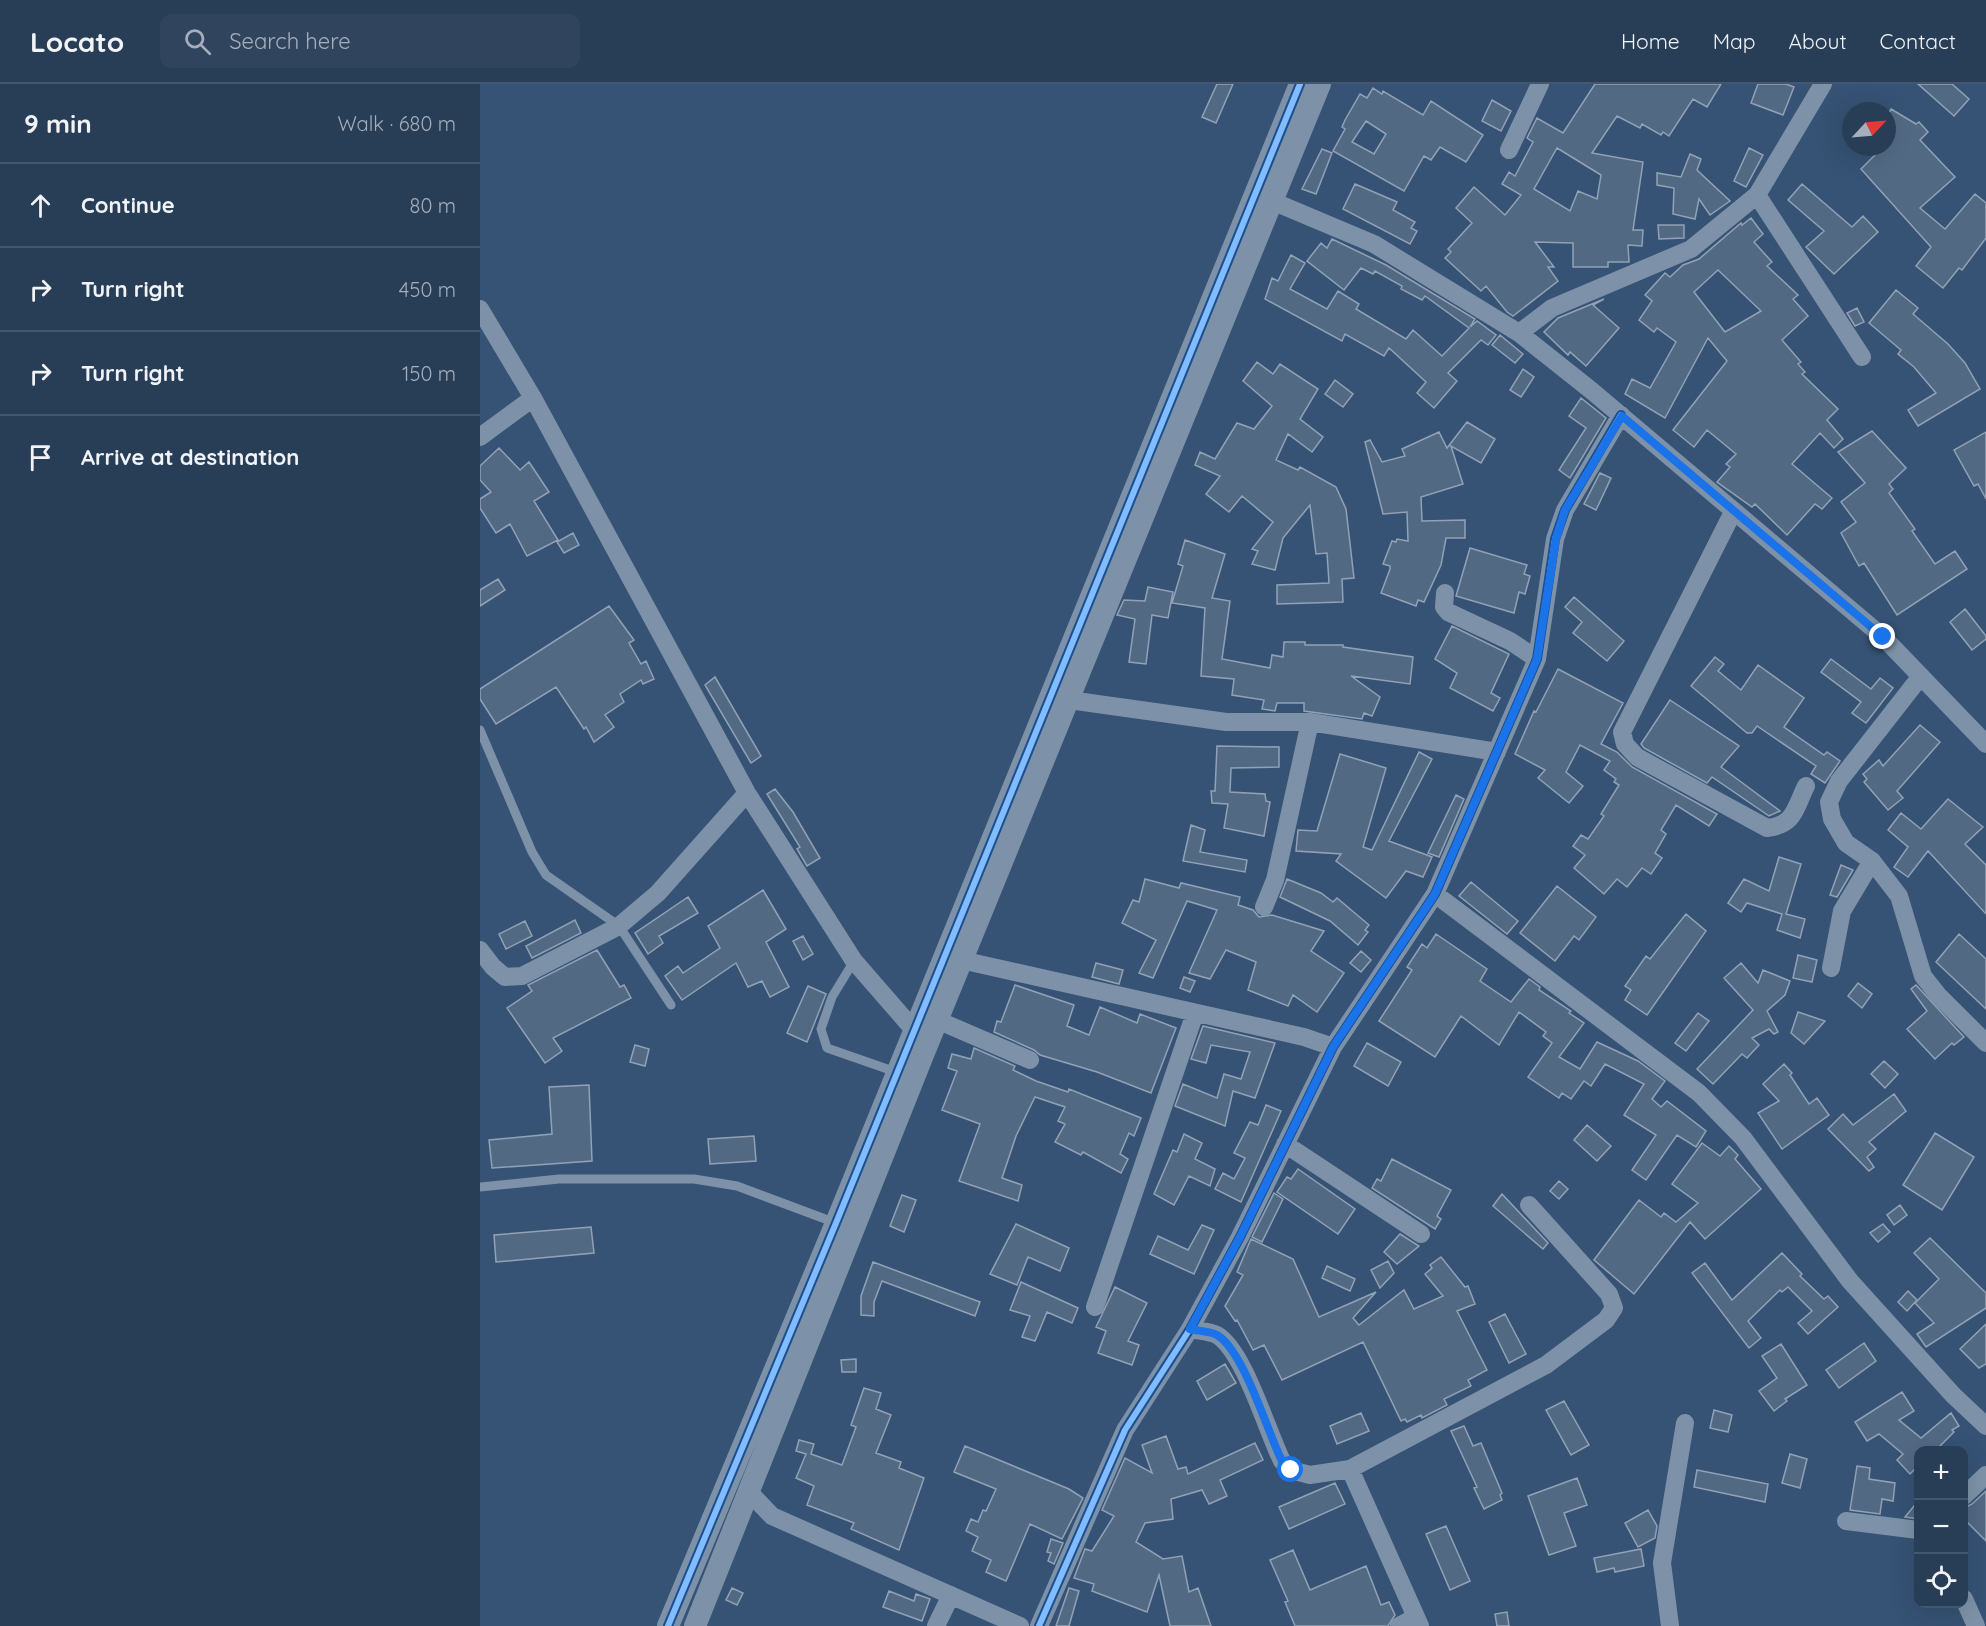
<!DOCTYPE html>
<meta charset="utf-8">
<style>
body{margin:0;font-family:Quicksand,sans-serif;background:#30455d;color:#f1f3f6}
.controls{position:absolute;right:18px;bottom:18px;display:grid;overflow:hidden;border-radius:12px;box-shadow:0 6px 24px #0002}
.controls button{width:54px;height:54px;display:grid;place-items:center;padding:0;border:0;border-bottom:2px solid #44576d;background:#283e57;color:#f1f3f6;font:30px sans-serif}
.compass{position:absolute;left:1362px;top:18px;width:54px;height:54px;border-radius:50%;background:#283e57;box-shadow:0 6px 24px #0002;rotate:64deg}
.stop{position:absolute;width:18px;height:18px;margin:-14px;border:4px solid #1a73e8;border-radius:50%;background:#fff}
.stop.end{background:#1a73e8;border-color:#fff;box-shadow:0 2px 6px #0008}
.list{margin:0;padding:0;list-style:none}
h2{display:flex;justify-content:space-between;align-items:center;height:78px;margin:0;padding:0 24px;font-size:26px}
h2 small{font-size:20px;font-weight:400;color:#a5aeba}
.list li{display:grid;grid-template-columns:39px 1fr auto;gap:18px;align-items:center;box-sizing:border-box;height:84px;padding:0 24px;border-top:2px solid #44576d}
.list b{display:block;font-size:22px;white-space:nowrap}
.list em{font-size:20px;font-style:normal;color:#a5aeba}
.icon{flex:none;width:33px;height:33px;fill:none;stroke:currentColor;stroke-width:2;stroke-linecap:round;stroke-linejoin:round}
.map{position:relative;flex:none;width:1506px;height:1542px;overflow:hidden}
header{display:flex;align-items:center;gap:36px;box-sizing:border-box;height:84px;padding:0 30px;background:#283e57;border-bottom:2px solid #44576d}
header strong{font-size:28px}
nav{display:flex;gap:33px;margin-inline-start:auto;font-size:21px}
.search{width:420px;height:54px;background:#30455d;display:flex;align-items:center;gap:15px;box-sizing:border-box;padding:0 21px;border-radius:12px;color:#a5aeba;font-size:22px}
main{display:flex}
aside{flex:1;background:#283e57}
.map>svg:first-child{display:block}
.building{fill:#526984;stroke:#92a2b6;stroke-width:1.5;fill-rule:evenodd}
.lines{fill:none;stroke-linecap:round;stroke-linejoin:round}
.service{stroke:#7d92a8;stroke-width:9}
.minor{stroke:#7d92a8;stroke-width:18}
.tertiary{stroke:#7d92a8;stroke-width:22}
.cycleway-casing{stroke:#1b4f8f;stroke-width:10}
.cycleway{stroke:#80bcff;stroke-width:6}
.route{stroke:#1a73e8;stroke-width:8}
</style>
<header>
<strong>Locato</strong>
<div class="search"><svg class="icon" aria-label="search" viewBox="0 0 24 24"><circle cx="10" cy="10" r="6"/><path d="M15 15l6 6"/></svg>Search here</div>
<nav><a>Home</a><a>Map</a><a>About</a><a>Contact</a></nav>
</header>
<main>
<aside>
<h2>9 min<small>Walk · 680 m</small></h2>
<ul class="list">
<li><svg class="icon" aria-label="ahead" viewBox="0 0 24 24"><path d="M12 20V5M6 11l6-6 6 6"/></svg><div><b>Continue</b></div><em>80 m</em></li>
<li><svg class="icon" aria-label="right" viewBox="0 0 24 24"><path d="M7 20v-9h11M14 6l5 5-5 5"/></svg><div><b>Turn right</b></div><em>450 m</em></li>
<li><svg class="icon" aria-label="right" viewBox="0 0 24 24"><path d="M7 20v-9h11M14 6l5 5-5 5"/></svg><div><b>Turn right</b></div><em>150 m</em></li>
<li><svg class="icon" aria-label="arrive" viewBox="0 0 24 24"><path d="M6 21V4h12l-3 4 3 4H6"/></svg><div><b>Arrive at destination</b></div></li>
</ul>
</aside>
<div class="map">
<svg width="1506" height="1542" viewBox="0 0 1506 1542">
<rect width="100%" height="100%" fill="#365274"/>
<path class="building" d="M737,0h16l-17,39 -14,-6z
M1115,0h126l-14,23 -14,-8 -24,37 -6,-4 -2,3 -19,-11 -2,4 -23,-12 -25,37 51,9 -10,68h10l-1,16 -14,-1 1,17h-21v5h-35v-24l-38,-1 19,25h-6l10,14 -45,35 -6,-4 -21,-26 -5,5 -36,-33 6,-6 -3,-3 24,-26 -16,-15 18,-21 31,28 16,-20 -19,-11 7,-12 6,4 18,-34 -6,-4 10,-20 26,15zM1077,64l44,27 -4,24 -19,-8 -8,20 -36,-22z
M1278,0h28l8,3 -11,28 -32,-12z
M1438,0h34l17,15 -15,17z
M893,4l9,6 1,-3 40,24 8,-14 52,34 -17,27 -26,-15 -9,13 -7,-4 -20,35 -71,-40 12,-22 -3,-2 3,-7 15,-26 7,4zM886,37l20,13 -12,20 -22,-12z
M1012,16l19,11 -10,20 -19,-10z
M1411,25l25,15 3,-2 9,10 -8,8 35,37 -35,31 25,21 30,-35 11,9v35l-24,32 -3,-2 -16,20 -27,-22 15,-19 -70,-78 22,-22h4v-30z
M1269,64l14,7 -17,32 -12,-6z
M842,65l10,4 -16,41 -14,-5z
M1210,70l11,5 -4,11 33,31 -20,14 -11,-16 -4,20 -22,-5 1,-26 -17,-3v-12l24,4z
M875,100l42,18 -4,8 22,12 -4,6 6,3 -7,13 -67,-35z
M1322,100l50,43 11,-11 15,16 -44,42 -28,-27 18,-16 -36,-31z
M1271,134l12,16 -9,8 18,20 -5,4 31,29 -5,4 15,17 -26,24 19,22 -3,2 7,8 -3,2 36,35 -11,11 16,19 -9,9 -14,-15 -28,31 40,34 -10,11 -7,-5 -28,31 -32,-31 -3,3 -35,-25 13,-15 -4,-3 10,-10 -29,-24 -13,17 -21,-17 54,-69 -19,-23 -43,80 -40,-24 7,-15 18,9 26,-46 -19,-14 -3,4 -15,-12 13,-19 -7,-6 20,-22 5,4 13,-12 16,-6 42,-36 1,2zM1238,186l43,41 -36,21 -31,-40z
M1178,141h26v13l-25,1z
M852,155l54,26 89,54 -5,8 7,-6 19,14 -8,10 -7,-5 -33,33 9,8 -23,27 -17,-15 9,-11 -37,-34 -5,8 -39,-22 -3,7 -77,-42 7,-21 6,3 13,-26 14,8 -15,26 37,20 11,-18 21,13 -3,5 50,30 7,-9 29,26 27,-28 -44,-32 -3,4 -21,-11 1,-3 -27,-15 -2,3 -12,-6 -17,22 -37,-29 14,-18 6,5z
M1416,206l22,18 -5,6 35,30 17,19 15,26 -62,37 -10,-16 28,-17 -22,-26 -16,-13 3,-4 -32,-27z
M1124,215l-11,6 26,23 -33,38 -16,-14 -2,3 -24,-23 14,-14z
M1377,224l7,14 -9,4 -8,-13z
M1020,251l23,19 -8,9 -23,-18z
M777,278l16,12 7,-10 38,25 -18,30 23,18 -11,15 -24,-18 -12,26 22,10 2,-3 36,20 10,22 8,69 -12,1 1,23 -66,2v-19l52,-2 -2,-30 -11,1 -6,-49 -27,33 -8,32 -23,-6 6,-13 -6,-2 21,-27 -31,-26 -13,16 -23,-18 14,-18 -25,-11 5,-13 15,7 22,-36 17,6 18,-23 -29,-25z
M1043,285l11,8 -13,20 -11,-7z
M855,296l18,14 -10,13 -18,-13z
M1101,314l25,20 -36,60 -11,-8 27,-42 -17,-12z
M987,338l28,17 -14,24 -30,-17 12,38 -42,13 1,24 43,-1v18h-19l-5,27 -17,37 -6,-2 -2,6 -35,-13 9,-24v-3l-7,-2 9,-23 4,1 1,-3 11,2 -1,-29 -24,2 -18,-72 5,-2 12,22 23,-6 -3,-7 37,-17 8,16z
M1392,347l34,37 -17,16 4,5 -4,4 26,36 -3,2 23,33 20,-13 12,18 -70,46 -33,-52 -5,3 -18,-33 15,-11 -15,-20 24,-19 -27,-31z
M1506,348v67l-8,-15 -4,2 -20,-36z
M19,364l21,22 9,-8 20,30 -15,9 24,39 -31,16 -17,-32 -14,9 -16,-25v-9l11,-7 -11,-12v-14z
M1120,389l11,5 -15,32 -12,-6z
M93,449l6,12 -15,8 -7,-11z
M705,456l40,14 -13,44 18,3 -8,58 48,9 2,-13 11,2 1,-15h21v3h38v2l70,10 -3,27 -59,-8 29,21 -8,19 -8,-3 -2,6 -58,-8v-8h-27l-2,8 -13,-2 2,-9 -32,-5 2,-16 -33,-3 4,-68 -33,-5 11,-37 -5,-2z
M990,464l57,17 -3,9 6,2 -5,18 -6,-2 -5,21 -58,-17z
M18,495l7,11 -25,16v-16z
M668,503l25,5 -5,26 -16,-3 -6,49 -17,-2 6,-43 -18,-4 7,-15 21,1z
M1094,513l50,44 -17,20 -34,-28 9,-11 -17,-15z
M129,522l25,34 -5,3 12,21 5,-3 8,18 -11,5 -2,-4 -21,14 4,8 -19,13 9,12 -20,15 -8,-15 -2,2 -28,-42 -60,37 -16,-25v-10z
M1485,525l21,27v3l-14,11 -22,-28z
M972,542l57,28 -18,39 9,5 -7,13 -43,-23 7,-15 -22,-14z
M1235,573l9,7 -6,7 23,19 17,-25 46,33 -20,29 40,28 3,-3 13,9 -15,22 -14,-9 5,-8 -59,-40 -5,7h-5l-56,-47z
M1351,575l40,30 9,-11 13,10 -27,35 -14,-10 9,-11 -40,-30z
M1078,585l65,34 -22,41 16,8 15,15 85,47 -8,12 -33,-21 -15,25 5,4 -11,19 7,5 -11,16 -9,-6 -15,19 -10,-8 -13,15 -30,-26 11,-13 -12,-9 8,-11 7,4 16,-23 -3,-2 18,-29 -5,-3 2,-3 -12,-9 6,-9 -30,-16 -14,27 17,14 -14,17 -31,-25 7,-8 -30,-16 19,-43 2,1z
M235,593l46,79 -10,7 -46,-78z
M1190,616l69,46 -18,21 59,44 -11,5 -57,-39 -5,6 -63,-35 -3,-4z
M1440,641l20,17 -43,49 6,7 -15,12 -24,-28 3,-3 -4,-5 16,-14 4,6z
M737,662l62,1v20l-48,1 -1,24 35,2 1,7 4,1 -6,34 -40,-8 4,-24 -16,-1 -1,-12h4z
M939,668l13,7 -43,82 43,16 -9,20 -17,-6 -20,27 -50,-37 5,-7 -45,-3 2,-21 19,1 23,-77 46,14 -23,79 9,3z
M295,705l18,23 27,46 -13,8 -10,-17 3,-2 -33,-53z
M976,711l8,4 -25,58 -11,-4z
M1468,715l35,28 -18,17 21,21v49l-58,-63 -20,26 -14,-10 14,-20 -20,-17 13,-17 20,16z
M711,741l14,5 -5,22 47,8 -2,12 -62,-11z
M1299,773l22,7 -15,50 19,5 -5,19 -23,-8 5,-16 -35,-11 -6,9 -13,-9 16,-24 25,12z
M1361,781l12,5 -16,27 -7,-2z
M665,795l34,9 2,-5 59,14 -2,8 15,5 6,7 13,-2 52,16 -13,20 33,22 -27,39 -24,-17 -5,11 -40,-16 8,-28 -30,-12 -16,29 -21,-6 28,-63 -30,-9 -34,77 -14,-5 17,-33 -34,-17 11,-23 6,2z
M807,795l34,14 12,9 4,-4 32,27 -4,5 3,2 -10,13 -28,-24 -50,-24z
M991,798l47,39 -11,13 -48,-38z
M1077,802l39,31 -17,23 -5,-4 -19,25 -35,-28z
M283,806l23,39 -20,13 23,45 -19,10 -8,-16 -14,6 -12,-24 -54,37 -17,-24 13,-10 5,7 37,-25 -12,-22z
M208,813l10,16 -39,23 4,7 -15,11 -13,-21z
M1206,830l20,17 -59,84 -22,-15 6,-10 -6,-4 21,-30 4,3z
M95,836l6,13 -49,25 -6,-12z
M45,837l7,15 -26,13 -7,-15z
M956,850l51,35 -7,12 31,21 18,-23 11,8 -1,3 32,21 -2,2 15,10 -25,34 21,12 17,-27 41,19 27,20 -13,18 9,8 6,-6 39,30 -10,16 -19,-12 -31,45 -14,-10 24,-35 -32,-20 20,-31 -39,-20 -14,22 -7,-5 -13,18 -9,-6 -3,5 -31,-21 24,-34 -9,-7 3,-4 -27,-20 -20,33 -38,-29 -26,41 -56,-36 33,-51 -5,-3 15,-23 5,4z
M1479,850l27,25v50l-50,-47z
M323,852l10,18 -10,6 -10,-19z
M117,866l23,37 4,-2 7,13 -78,40 9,13 -17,12 -38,-55 25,-17 -4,-6z
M881,867l10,9 -10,12 -11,-9z
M1318,871l19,5 -5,22 -19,-4z
M616,879l27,7 -4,14 -27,-7z
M1261,879l17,20 5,-13 27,11 -5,14 -18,16 11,21 -4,2 -5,-5 -17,9 7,7 -12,13 -5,-4 -29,30 -16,-15 56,-59 -29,-32z
M704,893l11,4 -5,11 -10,-4z
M1378,899l14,11 -10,14 -14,-12z
M535,901l59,20 -7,21 22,9 11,-28 37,16 3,-9 36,14 -25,65 -54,-21 -57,-17 -6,-5 -40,-18 3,-11 4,1z
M1436,901l48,52 -10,8 -2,-2 -17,16 -28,-30 20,-18 -16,-22z
M328,902l18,8 -19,48 -20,-9z
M1318,928l27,9 -21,23 -13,-11z
M1218,929l11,8 -23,30 -11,-8z
M723,942l72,17 -20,55 -22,-7 -8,35 -50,-20 8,-22 34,14 7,-24 17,5 9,-27 -39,-7 -5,18 -15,-4z
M887,959l34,19 -13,24 -34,-20z
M155,961l14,4 -4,17 -15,-4z
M494,964l41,18 -2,4 23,11 32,11 1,-3 72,29 -7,18 -5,-3 -9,21 8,5 -7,14 -38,-21 -2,3 -26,-13 10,-18 -7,-3 7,-14 -30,-10 -19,39 -14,42 20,7 -4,16 -59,-20 21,-57 -38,-14 15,-39 -9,-3 4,-14 19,5z
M1404,977l14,13 -13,14 -14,-14z
M1304,980l8,9 -2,2 19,29 8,-6 12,17 -47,34 -24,-36 21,-12 -16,-17z
M109,1001l3,76 -100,7 -3,-28 63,-6 -3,-47z
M1414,1010l12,17 -37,31 7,7 -9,8 7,10 -5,4 -41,-42 15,-15 10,11z
M786,1021l15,6 -40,91 -26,-13 8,-16 11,6 11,-21 -11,-5 16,-31 8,3z
M1107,1041l24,21 -14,15 -23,-21z
M1455,1049l39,24 -32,53 -39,-25z
M704,1050l18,9 -7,16 20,10 -5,17 -21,-10 -15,29 -20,-11 19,-44 4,2z
M274,1052l2,25 -46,3 -2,-25z
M1222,1059l18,13 9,-10 9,9 -3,4 26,30 -56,50 -15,-17 -56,72 -40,-34 45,-60 22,17 3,-4 12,9 22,-19 -26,-19z
M912,1075l59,31 -14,26 4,3 -6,10 -63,-41 5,-9 4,2z
M818,1085l57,40 -17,25 -61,-42 10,-15 4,2z
M1079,1097l9,8 -9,10 -9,-8z
M794,1109l9,6 -21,43 -10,-5z
M1022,1110l46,49 -5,6 -50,-43z
M422,1111l14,5 -12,32 -14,-6z
M1420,1121l7,10 -13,10 -7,-10z
M536,1140l53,24 -9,23 -32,-14 -11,28 -27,-11z
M1403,1140l7,8 -12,10 -8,-9z
M722,1141l12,5 -20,44 -44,-20 8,-18 30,14z
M111,1143l3,26 -98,9 -2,-27z
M920,1150l19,12 -22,18 -13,-12z
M1450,1154l56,55v15l-60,39 -9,-13 17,-11 -19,-20 24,-24 -25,-26z
M771,1155l42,20 26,58 57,-25 -23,26 6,7 45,-35 10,19 29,-13 -18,-22 7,-6 -2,-3 11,-8 24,30 3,-1 7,18 -18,7 30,59 -19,10 3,6 -27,13 3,6 -25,13 -1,-3 -14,7 -2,-3 -4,2 -38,-79 -81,38 -18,-35 -11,5 -16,-30 -2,1 -10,-15 18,-31 -6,-3z
M1302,1169l20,21 -2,2 24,23 4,-3 10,11 -30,27 -10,-11 14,-12 -24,-24 -6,5 -2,-2 -32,31 13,17 -12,10 -57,-75 13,-10 27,37z
M908,1177l6,12 -14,15 -9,-18z
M393,1178l107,40 -5,14 -93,-35 -8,21v14l-13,-1v-19z
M847,1182l28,13 -5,12 -28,-13z
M541,1198l57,26 -6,15 -25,-11 -12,29 -13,-4 8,-21 -20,-6z
M635,1203l32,16 -19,38 11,4 -7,20 -34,-12 8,-22 -10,-4z
M1428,1207l9,9 -10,11 -9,-9z
M1025,1230l21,40 -17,9 -20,-41z
M1506,1240v40l-7,4 -19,-19z
M1384,1259l12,18 -37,27 -13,-18z
M1301,1260l26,41 -22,14 2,2 -13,10 -15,-20 18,-13 -15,-22z
M376,1275v13h-14l-1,-12z
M745,1280l11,19 -29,17 -10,-19z
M384,1304l17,5 -5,16 15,6 -15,38 25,9 -2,6 25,10 -25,72 -48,-21 3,-6 -47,-18 7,-19 -18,-8 10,-24 -10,-3 3,-11 15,4 -3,10 31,11 14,-38 -5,-2z
M1422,1308l12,19 -15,9 22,18 30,-25 8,13 -7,4 2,2 -18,18h-18v16l-8,8 -13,-14 6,-6 -24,-20 -12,7 -12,-19z
M1084,1317l25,44 -18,10 -25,-45z
M1234,1326l18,5 -4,17 -18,-4z
M881,1329l8,18 -32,13 -7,-18z
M984,1342l9,20 8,-3 21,50 -2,2 2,5 -18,9 -10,-21 3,-1 -26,-56z
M686,1352l12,33 8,-2 2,7 67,-31 8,17 -43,20 7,16 -18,8 -7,-14 -31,9 2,20 -28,4 -9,19 27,17 19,-3 7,36 9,-4 13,38h-41l-11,-51 -12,37 -55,-21 2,-7 -20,-6 11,-29 7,2 22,-35 -12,-6 23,-52 27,15 -10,-28z
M485,1362l104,43 14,9 -21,41 -32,-15 -24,57 -20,-9 5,-12 -19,-9 6,-14 -12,-6 5,-12 7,3 5,-12 3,1 10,-22 -42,-17z
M1310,1370l17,5 -7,29 -18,-5z
M1377,1382l13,2 -1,11 26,4 -2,18 -11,-2 -2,15 -30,-4z
M1217,1386l71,14 -3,18 -71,-15z
M1097,1394l10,27 -23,8 12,33 -27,9 -21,-59z
M855,1399l10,21 -56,25 -10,-22z
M1506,1407v50l-22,-22v-11l8,-4z
M1438,1417v18l-13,-2z
M1168,1426l9,16 -2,12 -17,9 -13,-24z
M966,1442l24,55 -20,9 -24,-56z
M571,1455l12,4 -9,21 -6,-3 3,-8 -4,-1z
M1161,1465l3,17 -29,6 -1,-4 -17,4 -3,-14z
M813,1466l17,40 56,-24 15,39 8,-3 6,13 -7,11h-93l-10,-24 3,-1 -18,-41z
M252,1504l11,5 -6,12 -11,-5z
M589,1504l10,3 -10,35h-13z
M409,1507l25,10 2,-7 14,5 -8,22 -39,-14z
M1027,1528l2,14h-12l-2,-12z"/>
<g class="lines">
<path class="service" d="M0,646l52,122 14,23 73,51 52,79
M374,877l-22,36 -11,32 6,19 69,24
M0,1103l79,-8h135l43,7 99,37"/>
<path class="minor" d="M1029,66l31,-66
M1277,111l105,162
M792,117l102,43 145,89 73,58 291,246 103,107
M0,225l53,89 214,395 107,168 60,69
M1039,249l33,-25 139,-59 66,-54 66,-111
M0,353l53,-39
M1253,428l-111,220 3,12 12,13 130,71c28,-3 28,-20 39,-42
M965,509l-1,14 4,5 62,29 27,18
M1441,592l-82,105 -10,21 3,17 14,24 26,18 27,35 24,80 15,19 48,48
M589,616l157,22h84l187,30
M955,810l264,199 44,45 107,143 103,114 33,31
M784,823l11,-27 35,-158
M0,866l13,17 12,10 17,-1 97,-50 39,-33 89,-100
M481,876l343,77 29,10
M1351,884l11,-57 30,-50
M457,936l93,40
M805,1060l136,90
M615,1223l100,-294
M710,1245c8,2 19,2 27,6 27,16 50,96 65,126l9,9 19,5 40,-6 196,-104 60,-45 8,-12 -5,-14 -80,-89
M870,1385l70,157
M270,1409l22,23 248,110
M1484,1412l22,-21
M1366,1437l72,9
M1484,1515l12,27
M456,1542l15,-31
M559,1542l86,-196 65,-101 50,-92 93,-190 102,-153 102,-235 18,-120 10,-29 56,-95
M919,1542l17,-9
M1190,1542l-8,-63 23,-140"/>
<path class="tertiary" d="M188,1542l168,-403 464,-1139
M215,1542l228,-571 397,-971"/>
<g class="cycleway-casing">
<path id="cycleway" d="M188,1542l168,-403 464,-1139
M559,1542l86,-196 65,-101 50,-92 93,-190 102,-153 102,-235 18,-120 10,-29 56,-95"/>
</g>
<use href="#cycleway" class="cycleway"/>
</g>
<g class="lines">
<path class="route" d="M811,1386l-9,-9c-15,-30 -38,-110 -65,-126 -8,-4 -19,-4 -27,-6l50,-92 93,-190 102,-153 102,-235 19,-120 9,-29 57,-94 261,221"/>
</g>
</svg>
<div class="controls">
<button>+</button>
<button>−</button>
<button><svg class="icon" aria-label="locate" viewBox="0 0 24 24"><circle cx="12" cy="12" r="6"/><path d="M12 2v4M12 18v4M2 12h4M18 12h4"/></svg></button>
</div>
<svg class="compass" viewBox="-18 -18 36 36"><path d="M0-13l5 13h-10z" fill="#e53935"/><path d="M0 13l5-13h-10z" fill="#a5aeba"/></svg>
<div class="stop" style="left:811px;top:1386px"></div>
<div class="stop end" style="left:1403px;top:553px"></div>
</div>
</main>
